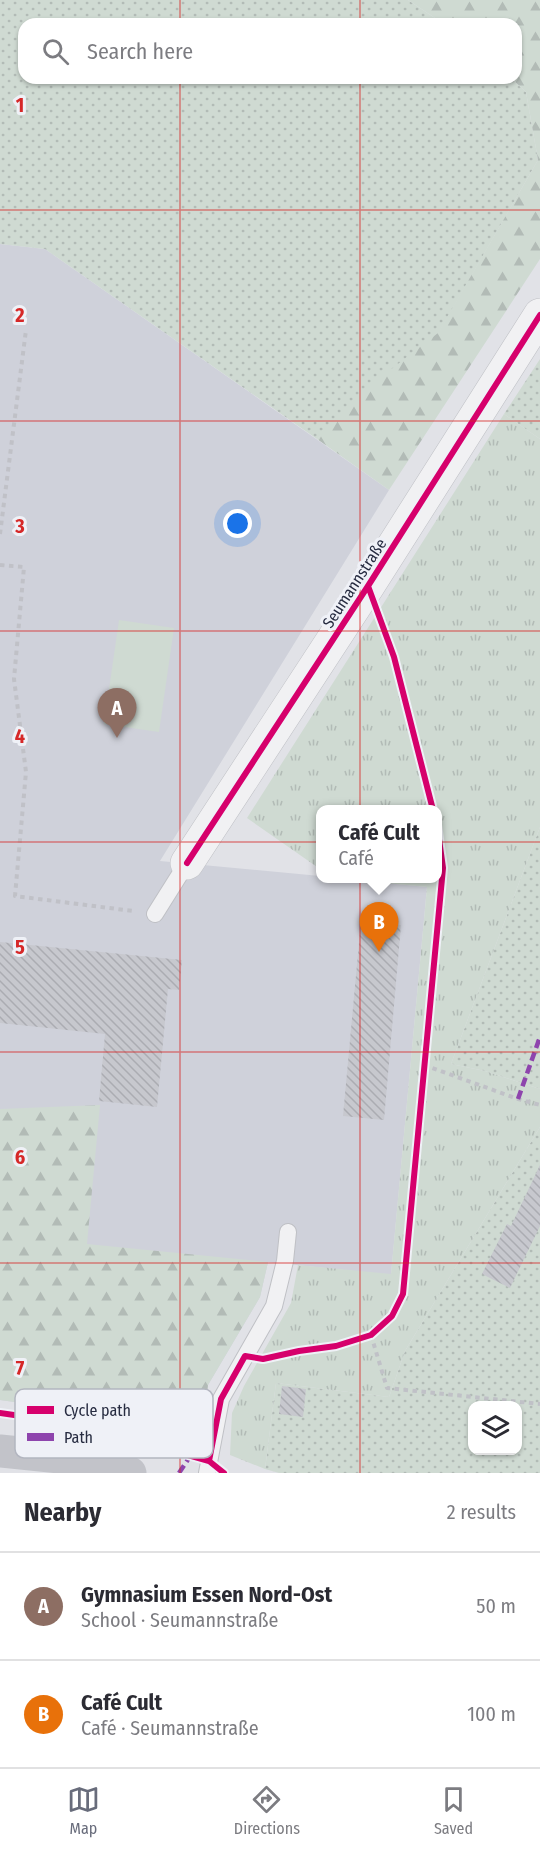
<!DOCTYPE html>
<meta charset="utf-8">
<style>
body{margin:0;font-family:"Fira Sans Condensed",sans-serif;background:#f7f7f7;color:#2b2b33}
.controls{position:absolute;right:18px;bottom:18px;display:grid;overflow:hidden;border-radius:12px;box-shadow:0 2px 4px #0004}
.controls button{width:54px;height:54px;display:grid;place-items:center;padding:0;border:0;border-bottom:2px solid #e1e1e2;background:#fff;color:#2b2b33;font:30px sans-serif}
.you{position:absolute;left:238px;top:524px;width:21px;height:21px;margin:-15px;border:4px solid #fff;border-radius:50%;background:#1a73e8;box-shadow:0 0 0 9px #1a73e833}
.badge{display:grid;place-items:center;width:39px;height:39px;border-radius:50%;background:#686c7b;color:#fff;font-size:20px;font-weight:700}
.pin{position:absolute;translate:-50% -50px;filter:drop-shadow(0 2px 3px #0008)}
.pin::after{content:'';position:absolute;top:32px;width:21px;height:18px;background:inherit;clip-path:polygon(0 0,100% 0,50% 100%)}
.popup{position:absolute;left:316px;top:805px;width:126px;height:78px;box-sizing:border-box;display:grid;place-content:center;border-radius:12px;background:#fff;filter:drop-shadow(0 2px 4px #0005);font-size:20px;white-space:nowrap;color:#7c7c81}
.popup b{font-size:22px;color:#2b2b33}
.popup::after{content:'';position:absolute;left:50%;top:100%;margin-left:-12px;border:12px solid transparent;border-top-color:#fff}
.list{margin:0;padding:0;list-style:none}
h2{display:flex;justify-content:space-between;align-items:center;height:78px;margin:0;padding:0 24px;font-size:26px}
h2 small{font-size:20px;font-weight:400;color:#7c7c81}
.list li{display:grid;grid-template-columns:39px 1fr auto;gap:18px;align-items:center;box-sizing:border-box;height:108px;padding:0 24px;border-top:2px solid #e1e1e2}
.list b{display:block;font-size:22px;white-space:nowrap}
.list p{margin:0;font-size:20px;white-space:nowrap;color:#7c7c81}
.list em{font-size:20px;font-style:normal;color:#7c7c81}
.icon{flex:none;width:33px;height:33px;fill:none;stroke:currentColor;stroke-width:2;stroke-linecap:round;stroke-linejoin:round}
.map{position:relative;flex:none;width:540px;height:1473px;overflow:hidden}
.search{position:absolute;background:#fff;box-shadow:0 2px 4px #0004;left:18px;right:18px;top:18px;height:66px;display:flex;align-items:center;gap:15px;box-sizing:border-box;padding:0 21px;border-radius:18px;color:#7c7c81;font-size:22px}
.sheet{height:294px;background:#fff}
nav{display:flex;justify-content:space-around;align-items:center;box-sizing:border-box;height:84px;border-top:2px solid #e1e1e2;background:#fff;font-size:16px;color:#7c7c81}
nav a{display:grid;justify-items:center;gap:3px}
nav .on{color:#686c7b}
.map>svg:first-child{display:block}
.built{fill:#cfd1da}
.grass{fill:url(#grass-dots);fill-rule:evenodd}
.forest{fill:url(#forest-firs)}
.park{fill:url(#park-tufts)}
.pitch{fill:#cfdad2}
.building{fill:url(#building-back-hatch)}
.lines{fill:none;stroke-linecap:round;stroke-linejoin:round}
.lane-casing{stroke:#bfc0c5;stroke-width:18}
.street-casing{stroke:#bfc0c5;stroke-width:34}
.path{stroke:#c0c1c7;stroke-width:4;stroke-dasharray:4.5 4.5;stroke-linecap:butt}
.lane{stroke:#f1f1f3;stroke-width:16}
.street{stroke:#f1f1f3;stroke-width:33}
.secondary{stroke:#c2c3c9;stroke-width:33}
.quiet{stroke:#8e44ad;stroke-width:4.5;stroke-dasharray:9 4.5;stroke-linecap:butt}
.cycleway-casing{stroke:#eff1f7;stroke-width:10}
.cycleway{stroke:#d6006c;stroke-width:6}
.grid{fill:none;stroke:#d62828;stroke-width:1.5;stroke-opacity:0.55}
.labels{text-anchor:middle;stroke-width:6;stroke-linejoin:round;paint-order:stroke}
.street-label{font-size:16px;fill:#272c41;stroke:#eff1f7}
.key{fill:#eff1f7;stroke:#b3b6c0;stroke-width:1.5}
.key-label{font-size:16px;fill:#272c41}
.grid-label{font-size:20px;text-anchor:middle;font-weight:bold;fill:#d62828;stroke:#eff1f7;stroke-width:6;stroke-linejoin:round;paint-order:stroke}
</style>
<div class="map">
<svg width="540" height="1473" viewBox="0 0 540 1473">
<defs>
<pattern id="grass-dots" width="8" height="8" patternUnits="userSpaceOnUse" patternTransform="scale(1.5)"><rect width="8" height="8" fill="#cfdad2"/><path d="M2 2h.1M6 6h.1" fill="none" stroke="#b2bbb6" stroke-width="1.8" stroke-linecap="round"/></pattern>
<pattern id="forest-firs" width="22" height="20" patternUnits="userSpaceOnUse" patternTransform="scale(1.5)"><rect width="22" height="20" fill="#cfdad2"/><path d="M5 1l3.5 6h-7zM16 11l3.5 6h-7z" fill="#b2bbb6"/></pattern>
<pattern id="park-tufts" width="24" height="20" patternUnits="userSpaceOnUse" patternTransform="scale(1.5)"><rect width="24" height="20" fill="#cfdad2"/><path d="M3 7l-1-3M5 7V3M7 7l1-3M15 17l-1-3M17 17v-4M19 17l1-3" fill="none" stroke="#b2bbb6"/></pattern>
<pattern id="building-back-hatch" width="6" height="6" patternUnits="userSpaceOnUse" patternTransform="scale(1.5)"><rect width="6" height="6" fill="#c7c8ce"/><path d="M-1 5l2 2M0 0l6 6M5-1l2 2" fill="none" stroke="#abacb2"/></pattern>
</defs>
<rect width="100%" height="100%" fill="#e1e2e7"/>
<path class="built" d="M0,244l45,5 344,241 -229,371 160,15v2l25,1 82,8 -36,388 -123,-13 -8,35 -52,88 -7,55 -179,-37 -22,-3z"/>
<path class="grass" d="M0,0h408l36,24h-420v54h487l15,14 12,68 -100,174 -121,105 -272,-190 -45,-5z
M540,359v80l-36,-25z
M540,827v262l-55,-18 -34,-7z
M540,1127v346h-261l-14,-4 11,-86 113,14 16,-46zM472,1406h46v44h-46z"/>
<path class="forest" d="M408,0h132v259l-151,231 -72,-51 55,-55 66,-51 100,-173 -12,-68 -15,-14h5v-54h-72z
M100,1105l-13,139 181,18 -8,35 -52,88 -7,55 -179,-37 -22,-3v-291z"/>
<path class="park" d="M504,414l36,25v388l-89,237 34,7 55,18v38l-135,224 -16,46 -113,-14 -11,86 -35,-14 2,-42 12,-27 47,-83 7,-38 93,9 36,-387 -82,-8 92,-1v-68h-117v59l-73,-51z"/>
<path class="pitch" d="M119,620l55,8 -15,104 -55,-8z"/>
<path class="building" d="M361,921l40,4 -17,195 -41,-4z
M0,942l182,18 -3,30 -11,-1 -11,118 -58,-6 6,-67 -105,-11z
M540,1165v61l-30,62 -28,-14 25,-50 4,2z
M282,1386l24,3 -3,28 -24,-3z"/>
<g class="lines">
<g class="lane-casing">
<path id="lane" d="M155,914l32,-51
M207,1473l14,-74 53,-93 11,-45 3,-29"/>
</g>
<g class="street-casing">
<path id="street" d="M187,863l181,-277 172,-271"/>
</g>
<path class="path" d="M0,534l26,-204
M0,565l24,2 -10,112 12,93 -11,124 118,15
M382,624l12,33 39,153
M424,1065l94,34 22,6
M371,1335l16,53 153,16
M274,1357c36,-8 95,-9 118,-42 5,-6 7,-14 11,-21l40,-426 -6,-43"/>
<use href="#lane" class="lane"/>
<use href="#street" class="street"/>
<path class="secondary" d="M0,1451l69,7 61,15"/>
<path class="quiet" d="M518,1099l22,-62
M179,1473l12,-18"/>
<g class="cycleway-casing">
<path id="cycleway" d="M368,586l26,71 39,153
M187,863l181,-277 172,-271
M0,1413l83,12 126,36 15,12
M209,1461l12,-62 24,-43 18,3 36,-8 37,-5 35,-11 21,-19 11,-22 40,-426 -6,-43"/>
</g>
<use href="#cycleway" class="cycleway"/>
</g>
<path class="grid" d="M180,0v24M360,0v24M180,78v1395M360,78v1395M0,210h540M0,421h540M0,631h540M0,842h540M0,1052h540M0,1263h540"/>
<g class="labels">
<g class="street-label">
<text transform="translate(354 583) rotate(-57)" y="6">Seumannstraße</text>
</g>
</g>
<rect x="15" y="1389" width="198" height="69" rx="9" class="key"/>
<rect x="27" y="1406" width="27" height="8" fill="#d6006c"/>
<rect x="27" y="1433" width="27" height="8" fill="#8e44ad"/>
<g class="key-label">
<text x="64" y="1416">Cycle path</text>
<text x="64" y="1443">Path</text>
</g>
<g class="grid-label">
<text x="20" y="112">1</text>
<text x="20" y="322">2</text>
<text x="20" y="533">3</text>
<text x="20" y="743">4</text>
<text x="20" y="954">5</text>
<text x="20" y="1164">6</text>
<text x="20" y="1375">7</text>
</g>
</svg>
<div class="controls">
<button><svg class="icon" aria-label="layers" viewBox="0 0 24 24"><path d="M12 4l9 5-9 5-9-5zM3 14l9 5 9-5"/></svg></button>
</div>
<div class="you"></div>
<div class="pin badge" style="left:117px;top:738px;background:#8d6e63">A</div>
<div class="pin badge" style="left:379px;top:952px;background:#e8710a">B</div>
<div class="popup"><b>Café Cult</b>Café</div>
<div class="search"><svg class="icon" aria-label="search" viewBox="0 0 24 24"><circle cx="10" cy="10" r="6"/><path d="M15 15l6 6"/></svg>Search here</div>
</div>
<section class="sheet">
<h2>Nearby<small>2 results</small></h2>
<ul class="list">
<li><span class="badge" style="background:#8d6e63">A</span><div><b>Gymnasium Essen Nord-Ost</b><p>School · Seumannstraße</p></div><em>50 m</em></li>
<li><span class="badge" style="background:#e8710a">B</span><div><b>Café Cult</b><p>Café · Seumannstraße</p></div><em>100 m</em></li>
</ul>
</section>
<nav>
<a class="on"><svg class="icon" aria-label="map" viewBox="0 0 24 24"><path d="M3 6l6-2 6 2 6-2v14l-6 2-6-2-6 2zM9 4v14M15 6v14"/></svg>Map</a>
<a><svg class="icon" aria-label="directions" viewBox="0 0 24 24"><path d="M12 3l9 9-9 9-9-9zM9 14v-3h6M13 9l2 2-2 2"/></svg>Directions</a>
<a><svg class="icon" aria-label="saved" viewBox="0 0 24 24"><path d="M7 4h10v16l-5-4-5 4z"/></svg>Saved</a>
</nav>
